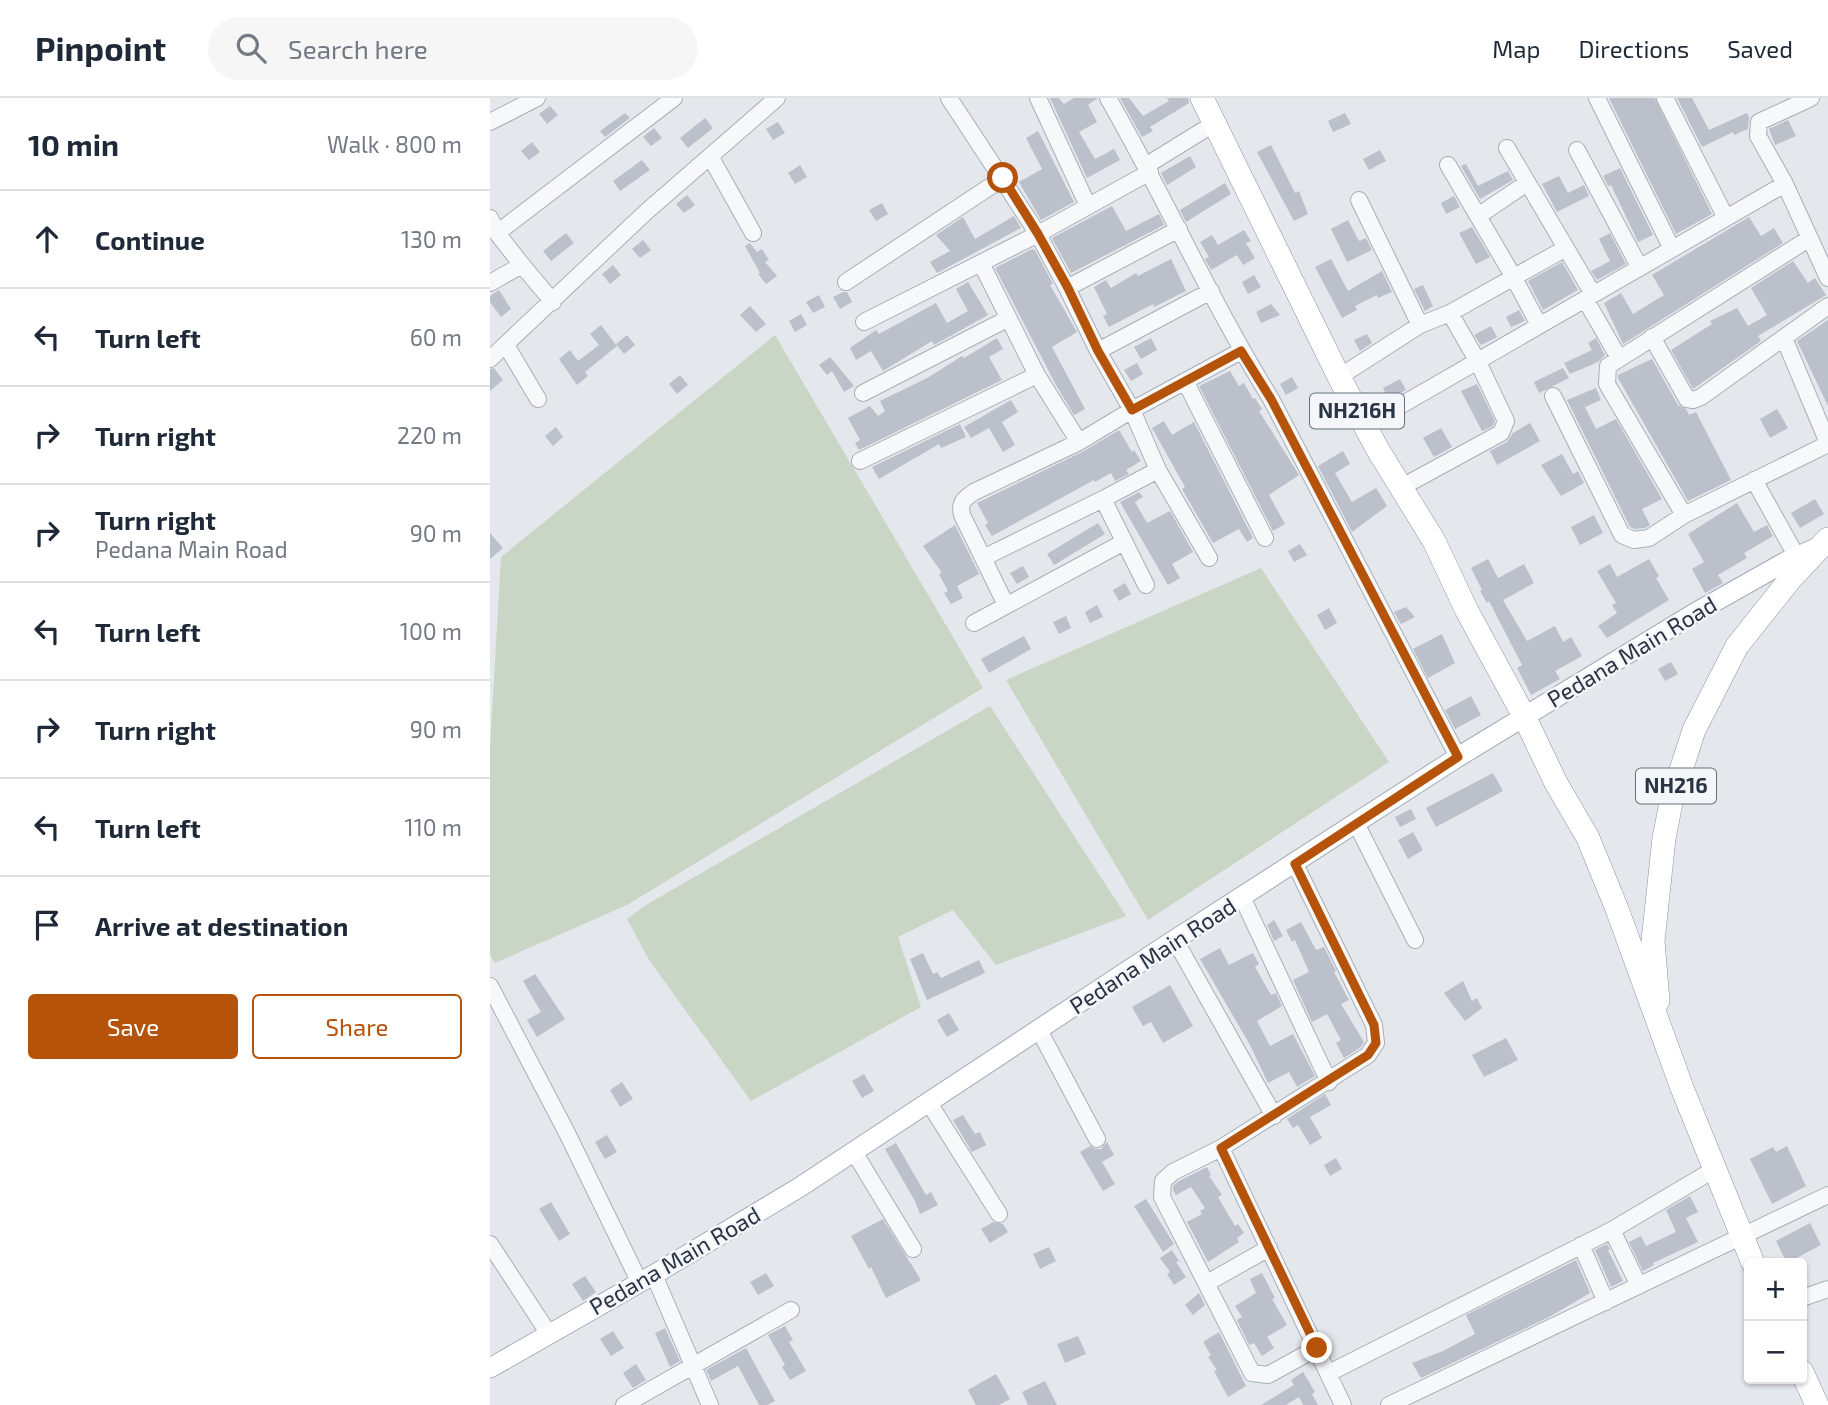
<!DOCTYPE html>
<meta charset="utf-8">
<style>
body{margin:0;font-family:"Exo 2",sans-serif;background:#f6f6f7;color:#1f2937}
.controls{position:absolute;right:21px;bottom:21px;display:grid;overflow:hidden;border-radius:7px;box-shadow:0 2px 5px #0004}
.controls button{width:63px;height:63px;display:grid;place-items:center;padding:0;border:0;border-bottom:2px solid #e0e1e3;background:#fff;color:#1f2937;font:35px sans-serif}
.stop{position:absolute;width:21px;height:21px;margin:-16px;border:5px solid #b45309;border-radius:50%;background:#fff}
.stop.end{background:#b45309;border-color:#fff;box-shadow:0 2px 7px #0008}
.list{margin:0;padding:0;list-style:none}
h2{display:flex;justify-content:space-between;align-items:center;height:91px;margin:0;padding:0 28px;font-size:30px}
h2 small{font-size:23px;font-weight:400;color:#747a83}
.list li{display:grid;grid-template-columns:46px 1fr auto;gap:21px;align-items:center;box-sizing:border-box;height:98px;padding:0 28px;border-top:2px solid #e0e1e3}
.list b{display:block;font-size:26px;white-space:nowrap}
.list p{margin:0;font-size:23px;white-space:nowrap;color:#747a83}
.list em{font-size:23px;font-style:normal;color:#747a83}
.actions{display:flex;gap:14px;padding:21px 28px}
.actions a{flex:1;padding:16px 0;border:2px solid #b45309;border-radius:7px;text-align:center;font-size:24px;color:#b45309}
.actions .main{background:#b45309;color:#fff}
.icon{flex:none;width:38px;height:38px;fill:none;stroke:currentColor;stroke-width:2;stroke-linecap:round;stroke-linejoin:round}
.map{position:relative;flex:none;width:1338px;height:1307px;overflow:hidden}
header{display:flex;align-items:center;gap:42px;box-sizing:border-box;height:98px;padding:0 35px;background:#fff;border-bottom:2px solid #e0e1e3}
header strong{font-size:33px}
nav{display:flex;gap:38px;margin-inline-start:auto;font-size:24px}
.search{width:490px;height:63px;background:#f6f6f7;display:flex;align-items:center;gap:18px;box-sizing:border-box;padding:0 24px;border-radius:38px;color:#747a83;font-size:26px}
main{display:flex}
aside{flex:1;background:#fff}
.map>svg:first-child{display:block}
.green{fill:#c9d6c5}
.building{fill:#bbc0ca}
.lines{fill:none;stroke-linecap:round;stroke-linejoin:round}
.minor-casing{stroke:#a9aeb7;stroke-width:18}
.major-casing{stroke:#a3abb8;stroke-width:21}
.highway-casing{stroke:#8b94a3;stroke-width:24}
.minor{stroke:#f7f8fa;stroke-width:16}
.major{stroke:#fff;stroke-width:19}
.highway{stroke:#fff;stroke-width:23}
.route{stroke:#b45309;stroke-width:9}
.labels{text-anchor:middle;stroke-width:5;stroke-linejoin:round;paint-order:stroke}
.shield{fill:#f4f6f9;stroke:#676e7b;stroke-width:2}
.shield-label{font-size:21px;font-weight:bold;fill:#2b3445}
.street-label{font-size:23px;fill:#2b3445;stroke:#f4f6f9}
</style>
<header>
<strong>Pinpoint</strong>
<div class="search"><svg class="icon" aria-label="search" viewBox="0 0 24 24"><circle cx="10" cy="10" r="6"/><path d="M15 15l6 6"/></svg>Search here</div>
<nav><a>Map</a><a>Directions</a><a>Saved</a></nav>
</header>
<main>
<aside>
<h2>10 min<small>Walk · 800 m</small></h2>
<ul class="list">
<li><svg class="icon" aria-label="ahead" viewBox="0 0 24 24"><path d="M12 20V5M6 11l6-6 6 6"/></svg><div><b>Continue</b></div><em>130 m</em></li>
<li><svg class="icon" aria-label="left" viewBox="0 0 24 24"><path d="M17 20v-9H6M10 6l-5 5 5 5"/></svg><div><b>Turn left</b></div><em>60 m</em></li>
<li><svg class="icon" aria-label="right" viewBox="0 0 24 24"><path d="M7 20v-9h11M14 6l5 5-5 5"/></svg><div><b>Turn right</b></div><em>220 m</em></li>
<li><svg class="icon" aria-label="right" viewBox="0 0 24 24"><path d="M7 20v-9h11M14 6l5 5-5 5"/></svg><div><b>Turn right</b><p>Pedana Main Road</p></div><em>90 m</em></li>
<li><svg class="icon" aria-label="left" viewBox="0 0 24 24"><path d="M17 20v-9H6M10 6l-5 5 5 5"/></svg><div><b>Turn left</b></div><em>100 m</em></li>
<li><svg class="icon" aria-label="right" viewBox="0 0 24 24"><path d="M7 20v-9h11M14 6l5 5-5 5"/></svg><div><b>Turn right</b></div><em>90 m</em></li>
<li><svg class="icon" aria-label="left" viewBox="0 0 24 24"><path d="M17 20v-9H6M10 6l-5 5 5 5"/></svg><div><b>Turn left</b></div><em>110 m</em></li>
<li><svg class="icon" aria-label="arrive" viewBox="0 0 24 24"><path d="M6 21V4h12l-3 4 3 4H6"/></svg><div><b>Arrive at destination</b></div></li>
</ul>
<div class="actions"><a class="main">Save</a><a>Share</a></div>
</aside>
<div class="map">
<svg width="1338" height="1307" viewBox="0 0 1338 1307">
<rect width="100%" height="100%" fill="#e4e7ec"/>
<path class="green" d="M285,237l208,353 -356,217 -132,58 -5,-8v-208l11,-190z
M771,470l128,194 -241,158 -142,-240z
M500,608l136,210 -130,49 -43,-55 -55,27 23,70 -170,94 -102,-141 -22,-41 19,-14z"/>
<path class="building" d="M560,0h9l5,6 10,-6h24l-10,7 9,17 -18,10 16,27 19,-10 6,11 -33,18z
M630,0h9l14,18 26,-15 -2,-3h21l1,5 -39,24 3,4 -11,6z
M1119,0h46l57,116 -36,20z
M1187,0h15l17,32 38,-17 2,5 -1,11 -14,6 -1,-3 -31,15z
M60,8l8,9 -11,9 -8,-10z
M135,15l5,5 -25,19 -5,-6z
M855,15l6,11 -18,8 -5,-11z
M215,20l8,10 -25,20 -8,-10z
M1298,22l8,16 -21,9 -6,-16z
M288,24l7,11 -12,7 -7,-11z
M164,30l8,10 -11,8 -8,-9z
M548,33l36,71 -33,18 -22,-38 23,-13 -16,-31z
M42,44l8,10 -11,8 -8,-9z
M781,47l24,48 4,-2 9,23 -14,7 -37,-69z
M890,52l6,11 -17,9 -6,-11z
M700,58l6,11 -29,18 -6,-12z
M152,62l8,10 -30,21 -7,-10z
M976,66l12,22 30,-15 5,9 -33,19 -19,-33z
M310,67l7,12 -12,7 -7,-11z
M1130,70l33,67 -15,7 -27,-57 -3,1 -5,-10z
M1069,78l9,17 16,-8 5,11 -32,16 -15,-28z
M735,85l6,11 -45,28 -6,-12z
M197,97l8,10 -11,8 -8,-9z
M964,98l6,11 -14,7 -5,-11z
M392,105l6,11 -12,7 -7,-11z
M622,108l14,25 33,-17 5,11 -93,48 -19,-35z
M524,118l7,12 -84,45 -7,-11 20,-11 -14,-16 27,-18 12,22z
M1259,119l12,19 13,-8 9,15 -160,101 -19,-41 17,-10 12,21 31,-19 -12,-20z
M858,122l11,21 7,-3 6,12 -25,12 -16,-33z
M982,129l18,30 -14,7 -17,-31z
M754,132l7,11 -5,2 9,15 -12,7 -6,-10 -26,15 -6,-11 4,-2 -9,-15 12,-7 6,10z
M76,135l8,10 -23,18 -8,-10z
M1120,135l16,31 -29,16 -6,-9 19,-10 -11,-22z
M153,142l8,10 -11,8 -8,-9z
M260,145l7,9 5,-3 7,11 -4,2 12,14 -11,8 -8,-10 2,-1 -15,-27z
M542,151l3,1 18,34 -3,1 27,47 -25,15 33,62 -11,6 -18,-30 -61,-117z
M681,161l15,32 -32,16 -1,-3 -44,23 -6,-11 4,-2 -13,-27 12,-7 5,8 25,-15 2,3z
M841,161l17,32 34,-20 10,21 -14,6 -1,-3 -22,11 2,4 -15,8 -27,-51z
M1303,163l15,22 7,-5 11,17 -68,41 3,5 -68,48 -22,-39 41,-26 -2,-3 27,-13 11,18 19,-11 -16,-27z
M1072,164l16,28 -35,20 -15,-29z
M123,167l8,10 -11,9 -8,-10z
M764,177l7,12 -13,7 -6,-12z
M478,184l20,33 -54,30 -2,-4 -49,30 -12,-20 -15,9 -6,-12 26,-18 3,4 57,-31 11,20 21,-12 -12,-22z
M933,187l10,21 -8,5 -11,-22z
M9,192l12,19 -10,8 -11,-15v-6z
M353,194h4l5,10 -12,7 -7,-12z
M329,197l6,12 -12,6 -7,-11z
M781,206l9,11 -19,8 -5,-11z
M260,208l16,18 -10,8 -16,-17z
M1029,212l6,11 -14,6 -5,-10z
M311,216l6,11 -12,7 -6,-11z
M1338,222v86l-31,-65z
M111,227l16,21 -32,26 3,4 -11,9 -18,-26 11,-9 8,11 21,-16 -9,-11z
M1001,228l6,11 -16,8 -7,-10z
M877,236l5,9 -12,8 -6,-11z
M137,237l8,10 -11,9 -8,-10z
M507,240l6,11 -14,8 13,23 -143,70 -4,-7 5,-3 -12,-22 22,-12 8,10 7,-5 -5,-10 49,-24 33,-21 2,2z
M661,240l6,12 -16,9 -7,-12z
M1106,240l9,17 -7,7 -28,12 -6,-11 28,-13 -4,-7z
M340,259l2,2 22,27 -10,6 -12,-21 -5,4 -8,-10z
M1162,261l26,46 8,4 3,6 7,-3 35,68 -43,21 -70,-123v-3z
M647,265l6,11 -12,7 -7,-11z
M4,270l9,12 -13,11v-22z
M1073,270l6,10 -30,15 -5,-11z
M740,273l9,15 5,-3 9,16 2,-1 7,11 -3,2 40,64 -30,20 16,29 -12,7 -74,-145z
M190,277l8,10 -11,9 -8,-10z
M802,279l6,11 -12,7 -6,-11z
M910,281l6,11 -18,9 -5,-11z
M987,286l18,37 -2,5 -11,5 -21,-40z
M1106,290l5,12 -16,7 11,22 20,-10 46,80 -20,10 8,16 -5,3 -10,1 -5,-2 -63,-127z
M521,302l7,12 -16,10 13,23 -12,7 -14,-24 -18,10 -7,-11z
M1287,311l11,19 -18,10 -10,-19z
M674,323l8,14 22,-13 59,116 -6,4 -8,-13 -26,14 -31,-54 3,-2 -33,-59z
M1040,325l10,18 -43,24 -7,-14 17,-9 6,-9z
M470,326l6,13 -25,11 -2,-4 -60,35 -7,-12z
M66,329l7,10 -10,9 -8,-10z
M951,330l11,19 -18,10 -11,-19z
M629,332l13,22 2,-2 7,11 -15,9 3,4 -14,7 -4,-8 -16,9 -1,-2 -102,56 -7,-11 3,-2 -11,-20 107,-52z
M853,353l7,13 -15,9 17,29 24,-14 11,18 -35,26 -34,-66z
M1072,356l11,20 5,-3 6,12 -23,13 -20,-31z
M649,394l4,5 -8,5 12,21 23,-12 23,41 -21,12 8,14 -12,7 -48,-83z
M1325,401l9,15 -24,14 -9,-15z
M1247,405l17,29 13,-7 6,11 -29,17 3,5 -29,17 5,8 -18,10 -13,-24 12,-7 -16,-28z
M1104,417l9,18 -23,12 -9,-18z
M608,425l7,11 -51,31 -7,-11z
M465,427l24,49 -31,17 -9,-17 3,-1 -19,-27z
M0,435l13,15 -13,11z
M810,446l7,11 -13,7 -6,-11z
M998,461l10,19 26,-14 10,19 -31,17 24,41 28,-15 8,16 8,-5 11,19 -27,15 5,8 -29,16 -14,-27 5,-3 -33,-64 -2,2 -7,-12 2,-1 -11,-22z
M1159,461l10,17 -3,2 13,22 -62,38 -9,-12 19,-13 -5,-8 4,-2 -19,-32 13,-7 7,13z
M533,468l6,11 -12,7 -7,-11z
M635,485l6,11 -12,7 -6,-11z
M467,488l6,12 -12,6 -7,-11z
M607,507l6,12 -13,6 -5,-11z
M916,509l9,10 -14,7 -7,-12z
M839,510l8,15 -12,7 -8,-15z
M576,518l5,12 -12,6 -6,-12z
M952,536l13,29 -27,15 -15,-29z
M534,538l7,13 -42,24 -8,-14z
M1181,564l7,12 -13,7 -7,-12z
M981,598l10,19 -26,14 -10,-19z
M1003,675l10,18 -67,36 -10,-19z
M921,711l5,10 -16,8 -5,-10z
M923,734l10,18 -15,9 -10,-19z
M784,822l9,16 -9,5 -7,-16z
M811,824l15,28 8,-3 12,24 -2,1 15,28 -8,4 23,38 -3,5 -17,11 -8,-15 5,-3 -14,-26 -15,8 -19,-42 16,-8 -14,-32 -3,2 -6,-12z
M730,850l9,17 24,-12 6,11 -4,3 16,28 5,-2 6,13 -25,15 13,25 23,-12 22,42 -18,11 -8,-15 -21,11 -18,-38 -50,-86z
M433,855l10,21 4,-2 4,6 38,-18 6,13 -58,27 -17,-41z
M45,876l30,45 -28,18 -10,-17 14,-8 -18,-31z
M973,883l9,20 5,-3 5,10 -17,13 -21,-28z
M680,887l23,41 -30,17 -12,-21 -8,4 -11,-19z
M459,915l10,17 -12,7 -10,-17z
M1016,940l12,22 -34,17 -12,-22z
M374,976l10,17 -12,7 -10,-17z
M132,984l11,17 -13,8 -10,-17z
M835,996l6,11 -21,12 12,21 -12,7 -12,-20 -5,3 -6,-9z
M473,1017l12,19 5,-2 6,13 -14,7 -19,-32z
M117,1037l10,17 -12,7 -10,-17z
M617,1044l7,13 -12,7 13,22 -12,7 -23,-39 10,-6 6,3h5z
M406,1045l30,52 5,-3 7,13 -18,9 -5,-13 -30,-52z
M1297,1048l19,40 -34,18 -22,-45 23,-12 3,5z
M846,1060l6,11 -12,7 -6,-11z
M717,1069l4,8 -2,1 13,19 -4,2 17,29 3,-2 6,9 -7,5 2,4 -31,20 -21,-40 15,-8 -2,-3 5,-3 -14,-21 -15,8 -3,-5v-4l6,-5z
M1200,1098l8,16 -12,6 12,24 -45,21 1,2 -11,6 -14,-29 12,-6 5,10 30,-14 -10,-22z
M656,1101l28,45 -11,8 -29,-46z
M61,1104l19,32 -11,7 -20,-32z
M393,1121l38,61 -35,18 -15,-31 -2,2 -18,-33z
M503,1124l10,2 5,8 -18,11 -9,-14z
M1320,1125l11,22 -34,18 -11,-22z
M1117,1146l3,5 -2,1 15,31 -12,6 -16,-37z
M559,1149l7,14 -16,8 -7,-15z
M682,1152l7,11 -3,1 10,15 -12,8 -7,-11 3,-2 -10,-14z
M1086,1162l14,33 -41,24 -128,61 -9,-15 31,-12 32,-17 -9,-19z
M276,1175l8,13 -16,9 -8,-13z
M772,1175l13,25 -3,1 15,26 -20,12 7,11 -12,8 -8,-13 -5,2 -12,-25 5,-3 -7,-11 21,-13 -6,-14z
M95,1178l11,16 -13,9 -11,-17z
M709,1195l6,12 -12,10 -8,-10z
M295,1228l8,14 -4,2 17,29 -16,9 -8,-13 3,-2 -17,-30z
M175,1230l15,33 -10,6 -15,-34z
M123,1233l11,17 -13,8 -11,-17z
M729,1234l27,54 -18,11 -14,-26 3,-1 -9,-13 3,-2 -8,-13z
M588,1238l8,18 -21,9 -8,-19z
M256,1250l29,53 -8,4h-8l-21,-39 -27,15 -5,-11z
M146,1266l10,16 -13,8 -10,-15z
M813,1274l12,20 -3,2 6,11h-15l-4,-8 -13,8h-25l33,-20 -3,-5z
M506,1276l14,25 -11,6h-23l-8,-15z
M555,1283l12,24h-29l-6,-13z"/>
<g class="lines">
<g class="minor-casing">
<path id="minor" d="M459,0l89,136 29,54 31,63 34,59 26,60 51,88
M548,0l50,108
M618,0c57,99 103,204 163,301l187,358
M1107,0l75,151
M1175,0l61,120
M0,24l47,-24
M1017,50l86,146
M1087,52l63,118
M220,58l43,77
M657,67l68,-42
M958,67l65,111 26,49
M1295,86l-27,-48 1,-14 52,-24
M869,102l61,125
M988,118l49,-33
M0,120l7,15 25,32
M7,135l177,-135
M491,165l56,112 42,67
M356,184l157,-104
M0,185l32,-18 31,37
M577,190l112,-59
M1095,201l34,59
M374,224l174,-88 112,-62
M1162,239l35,62 6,1 8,-3 127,-91
M1294,240l44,105
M16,247l32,54
M608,253l113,-60
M0,261l156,-147 131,-114
M849,279l81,-52 30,-12 116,-65
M695,283l80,157
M373,295l144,-74
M1063,298l69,139 12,5 15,-2 35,-23 144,-71
M875,328l420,-242 43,94
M370,363l177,-86
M1264,382l43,77
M910,390l101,-55 5,-12 -28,-59 -28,-49
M1194,417l-77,-131 1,-18 202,-128
M493,460l120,-59
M656,487l-43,-86 55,-29
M516,507l-44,-90c-3,-13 2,-16 12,-23l105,-50 53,-32 109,-59
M484,525l150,-81
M866,725l59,117
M805,766l79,161 2,18 -8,12 -147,93 -48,24 -10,9 -1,16 90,176 16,2 49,-27
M752,799l87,185
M685,842l99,176
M0,888l77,147 73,150
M549,932l58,109
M439,1005l70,111
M731,1050l122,257
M364,1054l59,97
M1122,1132l27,56
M0,1146l59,90
M1091,1147l25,57
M164,1177l56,130
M717,1185l62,-35
M1312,1200l26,-9
M839,1275l283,-143 103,-61
M134,1307l167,-95
M899,1307l439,-210"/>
</g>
<g class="major-casing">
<path id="major" d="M0,1270l170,-97 140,-84 365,-241 293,-189 235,-143 92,-52 31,-14"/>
</g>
<g class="highway-casing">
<path id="highway" d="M712,0l137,279 39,73 56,91 33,70 57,105 32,67 32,55 29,71 65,179 71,175
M1168,903l-5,-60 11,-103 8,-40 22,-68 43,-84 55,-69 36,-38
M1312,1274l15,33"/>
</g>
<use href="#minor" class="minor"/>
<use href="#major" class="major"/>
<use href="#highway" class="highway"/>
</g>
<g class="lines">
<path class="route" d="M513,80l35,56 30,54 30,63 34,59 109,-59 30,48 187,358 -163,107 79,161 2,18 -8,12 -147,93 96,200"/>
</g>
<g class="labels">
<g class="shield">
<rect x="820" y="295.5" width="94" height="35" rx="5"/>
<rect x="1146" y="670.5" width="80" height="35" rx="5"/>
</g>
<g class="shield-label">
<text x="867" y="320">NH216H</text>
<text x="1186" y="695">NH216</text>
</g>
<g class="street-label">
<text transform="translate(1142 554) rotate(-31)" y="8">Pedana Main Road</text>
<text transform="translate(663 858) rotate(-33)" y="8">Pedana Main Road</text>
<text transform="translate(185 1163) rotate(-30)" y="8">Pedana Main Road</text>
</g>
</g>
</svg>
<div class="controls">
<button>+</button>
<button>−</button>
</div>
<div class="stop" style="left:513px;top:80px"></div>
<div class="stop end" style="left:827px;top:1250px"></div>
</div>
</main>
